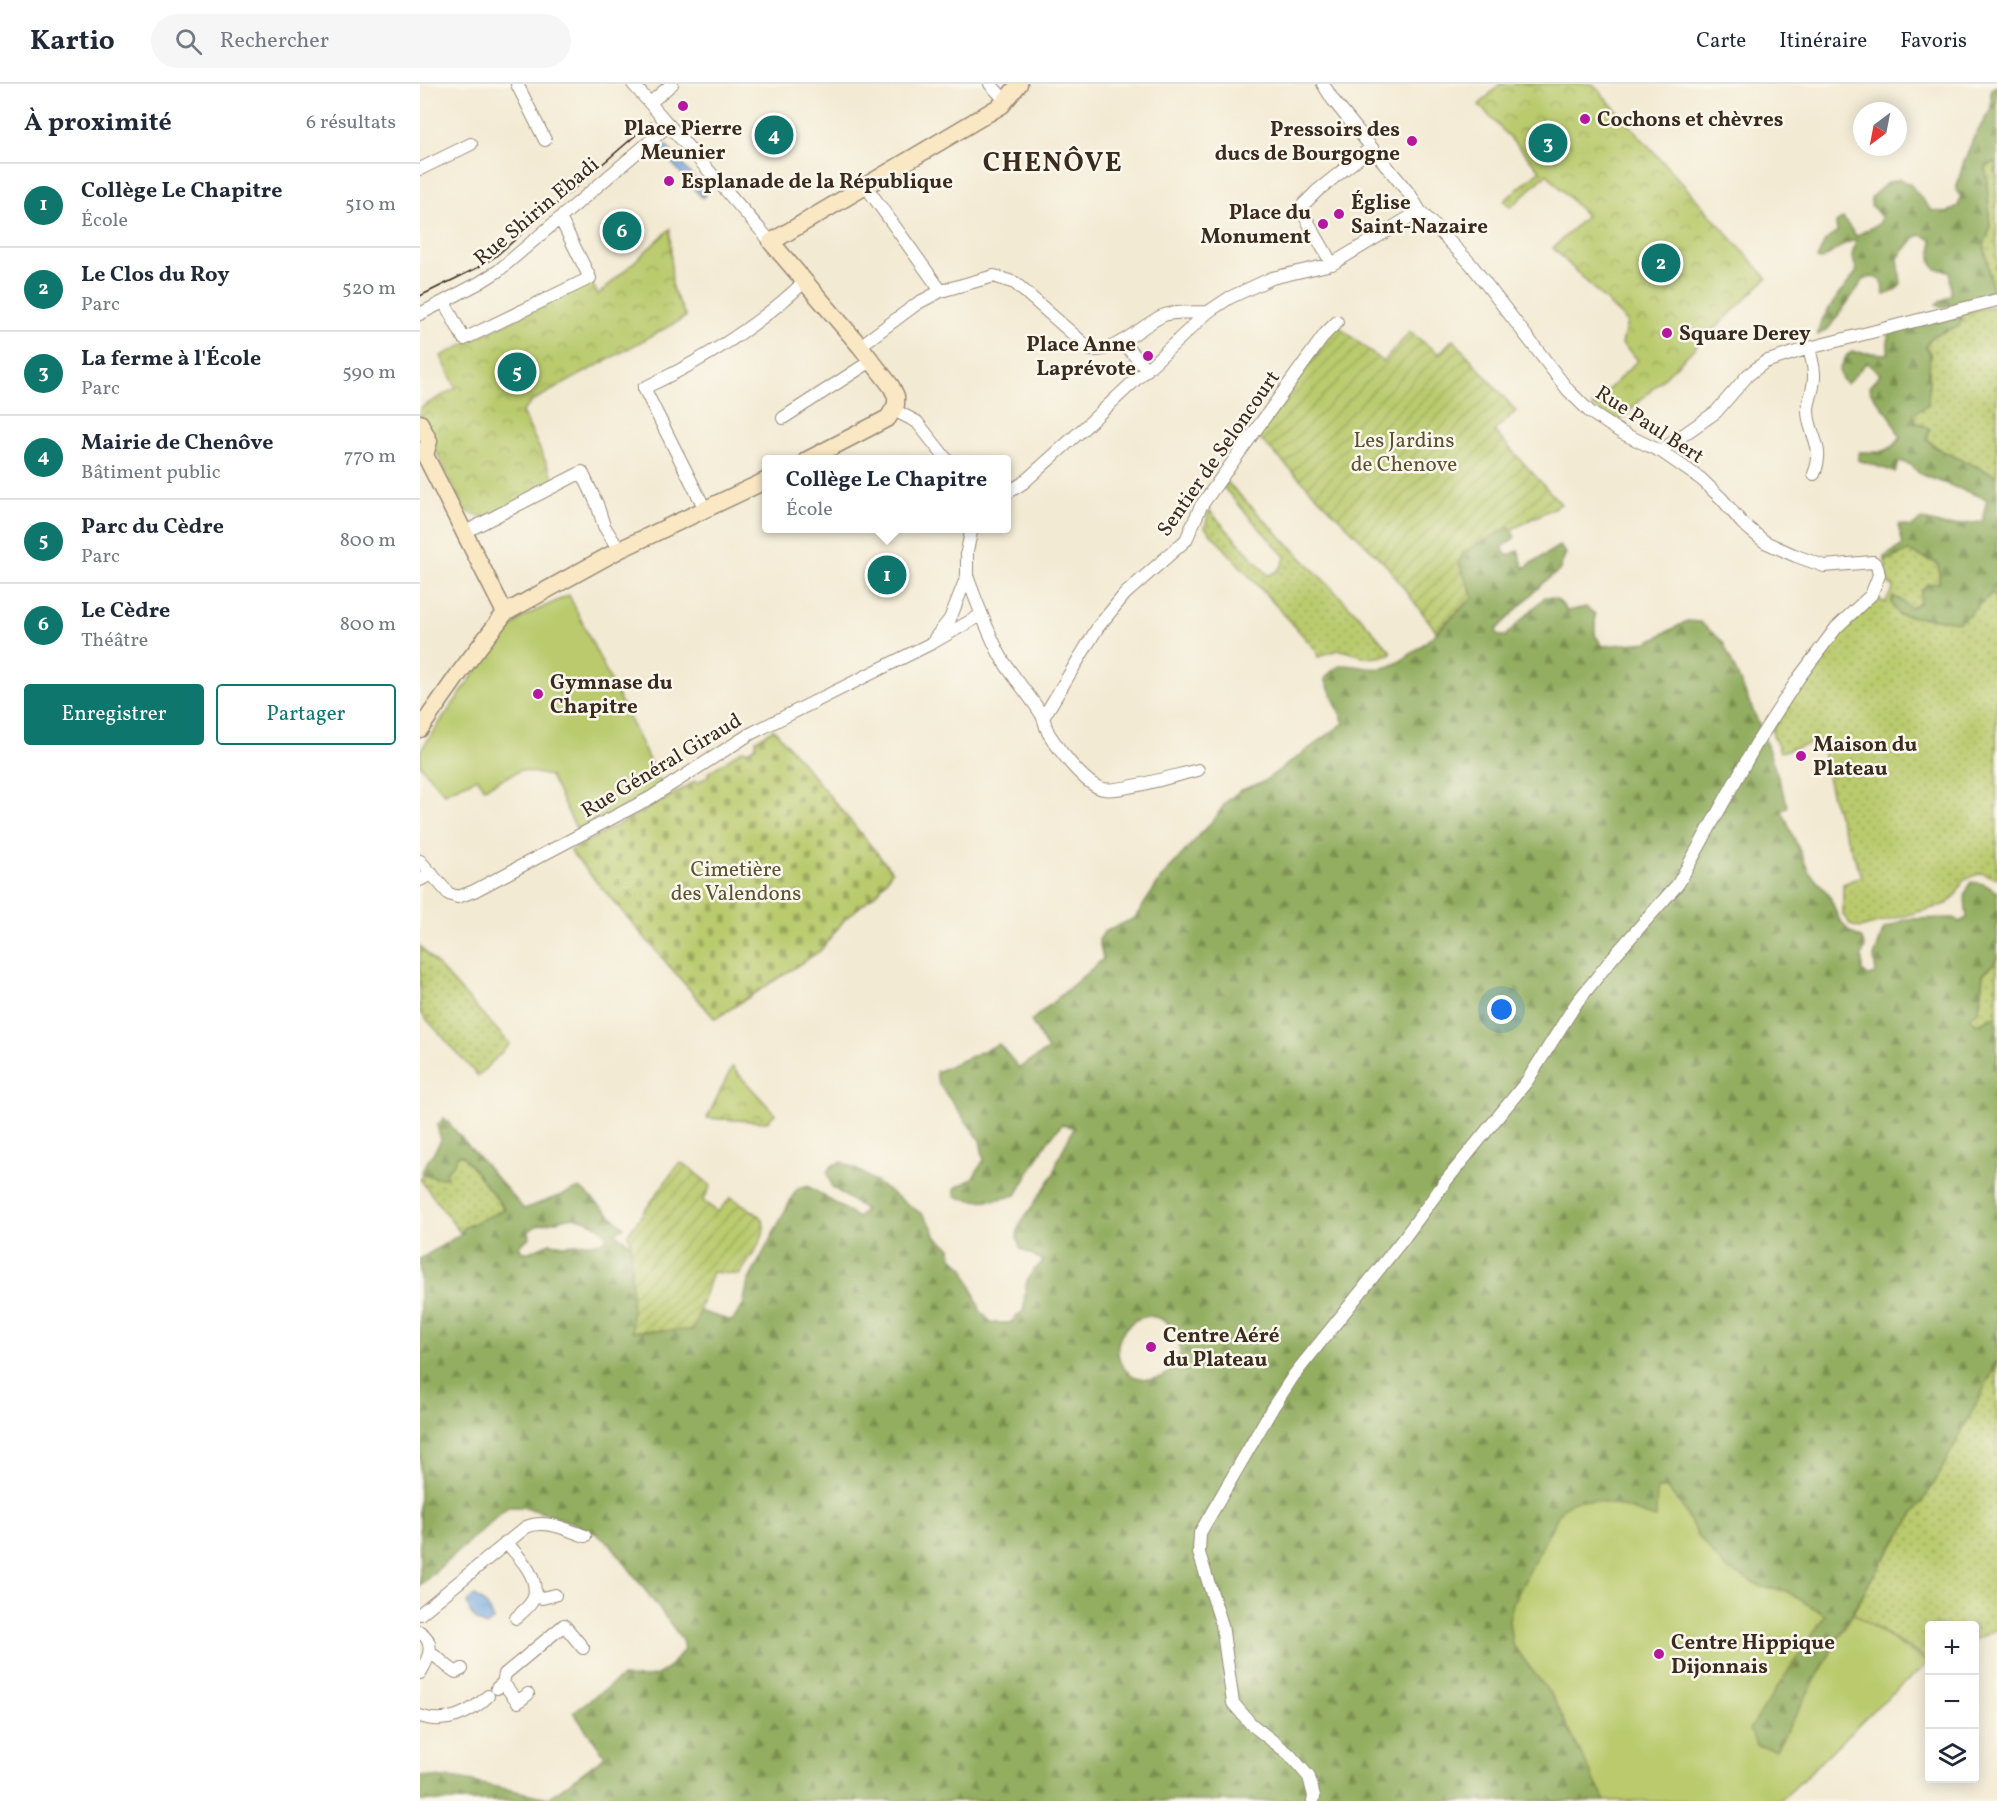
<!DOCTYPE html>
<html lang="fr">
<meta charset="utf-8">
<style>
body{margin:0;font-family:Vollkorn,serif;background:#f6f6f7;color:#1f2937}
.controls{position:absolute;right:18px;bottom:18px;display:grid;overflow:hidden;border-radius:6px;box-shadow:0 3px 15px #0003}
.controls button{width:54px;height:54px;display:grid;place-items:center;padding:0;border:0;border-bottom:2px solid #e0e1e3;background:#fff;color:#1f2937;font:30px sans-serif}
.compass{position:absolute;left:1433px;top:18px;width:54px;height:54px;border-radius:50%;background:#fff;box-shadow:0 3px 15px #0003;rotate:212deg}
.you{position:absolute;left:1082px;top:926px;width:21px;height:21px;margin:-15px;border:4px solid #fff;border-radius:50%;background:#1a73e8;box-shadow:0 0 0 9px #1a73e833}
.badge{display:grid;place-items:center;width:39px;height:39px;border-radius:50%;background:#0f766e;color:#fff;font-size:20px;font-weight:700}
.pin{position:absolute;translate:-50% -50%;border:3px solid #fff;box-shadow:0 2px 6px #0006}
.popup{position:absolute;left:342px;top:371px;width:249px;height:78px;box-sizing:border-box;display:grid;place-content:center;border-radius:6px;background:#fff;filter:drop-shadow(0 2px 4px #0005);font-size:20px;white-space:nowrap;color:#747a83}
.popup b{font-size:22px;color:#1f2937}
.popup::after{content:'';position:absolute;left:50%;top:100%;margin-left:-12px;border:12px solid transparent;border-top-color:#fff}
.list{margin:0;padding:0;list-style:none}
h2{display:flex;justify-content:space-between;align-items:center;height:78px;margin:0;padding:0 24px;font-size:26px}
h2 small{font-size:20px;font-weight:400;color:#747a83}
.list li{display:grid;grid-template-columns:39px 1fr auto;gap:18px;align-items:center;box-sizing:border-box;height:84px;padding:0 24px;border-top:2px solid #e0e1e3}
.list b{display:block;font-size:22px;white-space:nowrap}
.list p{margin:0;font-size:20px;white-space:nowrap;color:#747a83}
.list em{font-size:20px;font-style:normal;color:#747a83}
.actions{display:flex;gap:12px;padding:18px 24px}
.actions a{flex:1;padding:14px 0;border:2px solid #0f766e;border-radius:6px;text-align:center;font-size:21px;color:#0f766e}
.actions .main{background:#0f766e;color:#fff}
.icon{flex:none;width:33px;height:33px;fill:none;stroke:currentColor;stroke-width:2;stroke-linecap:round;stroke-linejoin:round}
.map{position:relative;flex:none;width:1577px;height:1717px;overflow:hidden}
header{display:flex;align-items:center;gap:36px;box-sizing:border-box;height:84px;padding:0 30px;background:#fff;border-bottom:2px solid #e0e1e3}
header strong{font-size:28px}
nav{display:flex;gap:33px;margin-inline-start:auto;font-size:21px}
.search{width:420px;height:54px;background:#f6f6f7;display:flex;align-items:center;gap:15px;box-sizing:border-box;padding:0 21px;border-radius:33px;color:#747a83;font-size:22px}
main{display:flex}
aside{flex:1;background:#fff}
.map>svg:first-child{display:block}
.grass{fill:url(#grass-dots);stroke:#7a7a46;stroke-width:1.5}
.forest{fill:url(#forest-firs);stroke:#676c3f;stroke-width:1.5;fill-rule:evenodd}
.cemetery{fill:url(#cemetery-stones);stroke:#7a7a46;stroke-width:1.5}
.park{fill:url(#park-crowns);stroke:#7a7a46;stroke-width:1.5}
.garden{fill:url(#garden-furrows);stroke:#7a7a46;stroke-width:1.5}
.pitch{fill:#baca6d;stroke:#7a7a46;stroke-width:1.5}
.water{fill:url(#water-ripples);stroke:#586980;stroke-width:1.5}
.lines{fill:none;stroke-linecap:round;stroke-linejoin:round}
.street-casing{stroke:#978a78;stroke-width:14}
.secondary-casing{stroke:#978a78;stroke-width:19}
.street{stroke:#fff;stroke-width:12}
.secondary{stroke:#fae7c3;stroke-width:16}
.tram{stroke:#3b2a1e;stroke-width:1.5}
.poi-dot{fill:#b5179e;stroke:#fbf7ec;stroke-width:2}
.labels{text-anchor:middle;stroke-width:5;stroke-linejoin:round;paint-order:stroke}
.poi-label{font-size:21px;font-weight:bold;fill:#3b2a1e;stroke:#fbf7ec;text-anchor:start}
.street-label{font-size:21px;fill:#3b2a1e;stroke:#fbf7ec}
.park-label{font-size:21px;fill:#5b5232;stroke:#fbf7ec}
.district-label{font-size:27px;font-weight:bold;letter-spacing:1.5px;fill:#3b2a1e;stroke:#fbf7ec}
</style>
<header>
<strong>Kartio</strong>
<div class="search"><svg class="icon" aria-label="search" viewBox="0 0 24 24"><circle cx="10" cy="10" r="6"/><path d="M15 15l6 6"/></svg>Rechercher</div>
<nav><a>Carte</a><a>Itinéraire</a><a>Favoris</a></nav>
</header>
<main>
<aside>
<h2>À proximité<small>6 résultats</small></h2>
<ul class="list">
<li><span class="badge">1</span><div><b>Collège Le Chapitre</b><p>École</p></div><em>510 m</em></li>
<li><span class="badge">2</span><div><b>Le Clos du Roy</b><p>Parc</p></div><em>520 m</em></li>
<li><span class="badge">3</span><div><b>La ferme à l'École</b><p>Parc</p></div><em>590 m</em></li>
<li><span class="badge">4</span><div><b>Mairie de Chenôve</b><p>Bâtiment public</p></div><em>770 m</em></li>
<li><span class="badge">5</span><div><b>Parc du Cèdre</b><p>Parc</p></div><em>800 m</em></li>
<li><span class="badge">6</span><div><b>Le Cèdre</b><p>Théâtre</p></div><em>800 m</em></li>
</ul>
<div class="actions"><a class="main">Enregistrer</a><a>Partager</a></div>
</aside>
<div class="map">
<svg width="1577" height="1717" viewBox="0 0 1577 1717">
<defs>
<pattern id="grass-dots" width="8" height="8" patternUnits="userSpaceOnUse" patternTransform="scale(1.5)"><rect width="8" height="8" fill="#baca6d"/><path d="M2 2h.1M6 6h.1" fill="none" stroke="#98a459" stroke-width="1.8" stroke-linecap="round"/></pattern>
<pattern id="forest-firs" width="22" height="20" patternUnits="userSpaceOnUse" patternTransform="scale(1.5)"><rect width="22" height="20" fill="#93ae60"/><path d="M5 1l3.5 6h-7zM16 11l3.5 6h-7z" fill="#798e4f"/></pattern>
<pattern id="cemetery-stones" width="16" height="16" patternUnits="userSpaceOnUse" patternTransform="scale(1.5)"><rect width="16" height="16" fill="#baca6d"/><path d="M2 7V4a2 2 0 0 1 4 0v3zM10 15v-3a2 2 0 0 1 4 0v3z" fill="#98a459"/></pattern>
<pattern id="park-crowns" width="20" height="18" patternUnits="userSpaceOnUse" patternTransform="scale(1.5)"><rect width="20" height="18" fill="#baca6d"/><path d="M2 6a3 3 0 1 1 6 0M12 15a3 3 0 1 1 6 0" fill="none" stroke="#98a459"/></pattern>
<pattern id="garden-furrows" width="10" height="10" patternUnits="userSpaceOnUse" patternTransform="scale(1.5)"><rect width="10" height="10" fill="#baca6d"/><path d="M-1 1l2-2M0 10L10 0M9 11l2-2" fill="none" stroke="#98a459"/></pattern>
<pattern id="water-ripples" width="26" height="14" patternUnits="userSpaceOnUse" patternTransform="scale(1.5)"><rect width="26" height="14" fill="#74a8e1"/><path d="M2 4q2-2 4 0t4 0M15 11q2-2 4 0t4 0" fill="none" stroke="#6089b6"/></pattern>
</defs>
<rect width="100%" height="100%" fill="#fbf7ec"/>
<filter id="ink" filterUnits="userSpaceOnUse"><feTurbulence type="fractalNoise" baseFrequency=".0167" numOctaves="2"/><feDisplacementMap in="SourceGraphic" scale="12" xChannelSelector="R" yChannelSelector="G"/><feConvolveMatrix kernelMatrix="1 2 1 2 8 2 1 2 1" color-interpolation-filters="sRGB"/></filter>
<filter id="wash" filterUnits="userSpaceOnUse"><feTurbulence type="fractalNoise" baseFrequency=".008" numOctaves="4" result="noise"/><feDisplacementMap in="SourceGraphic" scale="24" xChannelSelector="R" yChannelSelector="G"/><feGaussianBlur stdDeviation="1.35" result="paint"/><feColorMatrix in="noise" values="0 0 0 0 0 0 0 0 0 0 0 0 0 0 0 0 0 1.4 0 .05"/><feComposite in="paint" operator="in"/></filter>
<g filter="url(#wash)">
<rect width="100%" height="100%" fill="#f3ead3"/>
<path class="grass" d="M1576,77l1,133 -12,1 7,-8 -8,-44 6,-14 -4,-60 1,-4z
M1577,221v171c-31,-14 -75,-25 -84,-63l9,-4 8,-55 -4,-9 6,-9 27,-10 -4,-11z
M807,398l136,138 29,33c-26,10 -28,1 -52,-3 -6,0 -16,5 -22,7l-2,-7 -111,-123 4,-17 59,65c10,-2 15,-8 17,-18l-62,-70z
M1488,467l31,13v19l-18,8 -1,12 -10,5 -11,-9v16l93,-23 4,6 1,281 -15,-6 -18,6 -8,16 -9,9 -87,24 -9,-3 -8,-10v-31l19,-8c-17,-43 -39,-89 -39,-136l-43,12 -7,-17 -1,-6 50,-77 55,-54 8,5 9,-16 -6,-4 -3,-22z
M0,862l90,98 -32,32 -58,-64z
M1577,876v57h-4l-15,8 -9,-7 10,-9 4,-35z
M42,1070l43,56 -42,18 -2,6 -41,-55 3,-4 20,3c4,-9 11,-14 15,-23z
M1577,1228v317l-22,11 -1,-14h-44l-1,35 -76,-48 21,-39z"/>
<path class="forest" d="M1577,2v97l-1,-21 -9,3 -1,4 4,60 -6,14 8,44 -7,8 -44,13 -5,-4 15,-9 -1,-24 -14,-2 -5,-7 1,-22 -10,-5 -7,2 -17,21 3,26 -6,7 -11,4 -3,-15 -8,-3 -8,1 -36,50 -11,7c-1,-17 29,-49 39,-64l-5,-15 4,-16 -10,3 -25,17 -4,-1 8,-18 12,-9 -1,-9 7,-5 13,18 24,-13 1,-6 -10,-12v-8l16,-14 13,-4 10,5 21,26 16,3 11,-7 3,-9 -5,-7 7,-26 11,-27 17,-28v-20z
M1535,231l8,3 -4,8 -27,10 -6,9 4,9 -2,50 -14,10 2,8 14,7 -3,10 9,9 61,28v131l-1,-9 -4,-5 -32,29 -61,-7 -8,-12 2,-6 6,2 11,9 10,-5 1,-12 6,-7 12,-1v-19l-31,-13 -23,10 -1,-4 19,-12 -5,-20 14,2 9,-8 25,7 36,-4 5,-23 -67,-25 -9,-9 -11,-4 -5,11 -37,-12 1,-8c19,0 30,3 41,-15l-10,-21 -19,-23 -2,-6 11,-13 -13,-12 -20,22 -5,-5 -3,-9 8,-15 5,-3 36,2v-19l1,-3z
M1089,442l6,11 -13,11 5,8 11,-5 6,17 35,-22 7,7 -7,18 -15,11 -48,48 3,6h6l40,-39c11,0 16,5 22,14l19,-4 9,7v21l8,11 45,-4 39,-21 13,1 23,20 38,87 27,77 -6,5 27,61 20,23 10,24 10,12 13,8 3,8 -3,9v15l7,5 7,-2 -2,-17 10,-28 23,-10 47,-1 5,4 8,-4c-1,-13 -5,-25 4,-36l13,2 13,8v68l-14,14 -4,36 -10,8 9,6 15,-7h4v347l-62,118 -61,92 -98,176 -20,-5 -7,-16 76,-114 -39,-24 -24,-4 -37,-19 -27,-32 -18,-33 -14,-14h-8l-2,29c-20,-6 -63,-24 -83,-16 -5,2 -8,5 -12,8l-48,93 -4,16 3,25 40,52 53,105h-1185v-25l38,3 91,19 56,-42 -32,-44 49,-35 21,1 14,-3 9,-5 18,-20 -2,-11 -70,-93 -17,-13 -25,-11 -45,-15h-17l-88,78v-326l41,-25 2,-6 42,-19 -43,-54h-4l-4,8 -8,9 1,5 -4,1 -20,-3 -1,-3c5,-12 13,-20 19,-32l-4,-14 7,-8 80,91 56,-21 44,39 -9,6 16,11 1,87 61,-1 6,-19 33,10 11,-15 5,-24 47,-90 5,-5 8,-1 50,32 7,-8 -33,-23 -5,-15 6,-7 9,-3 19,10 61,42 11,14 2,8 16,12 1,9 12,11 17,44 11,11h18l14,-13c1,-24 0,-34 20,-49l-23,-12 -4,-11 1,-11 36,-53 4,-15 16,-31 -12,-4 -15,18 -31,53c-19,6 -42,8 -61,1v-8l17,-9 12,-19 -4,-20 -42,-57 -2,-11 63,-28 20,24 29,-18 -17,-29 72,-62 -4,-19 5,-8 31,-14 27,-41 53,-59 11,-16 15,-12 22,-8 81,-59 -19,-44c18,-26 33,-7 58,-11 25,-3 71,-53 90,-71l-14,-34 4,-11zM153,1133c14,4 25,6 34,19l-4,6 -39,3 -14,-2 -21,9h-7l-3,-6 11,-9 -1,-6 9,-6zM729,1232c42,4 41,63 0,63 -40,1 -43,-57 0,-63z"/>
<path class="cemetery" d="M354,645l118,142 -13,20 -34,28 -25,32 -105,68 -145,-168 108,-59 17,-11 2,2 12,-8 -1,-2 34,-23 5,1 9,-5v-6z"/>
<path class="park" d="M1080,0h93l174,194 -150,145 -25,-17 46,-46 -16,-16 5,-22 -74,-74 33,-32 -39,-42 -36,33 -7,-6 36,-31 -61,-65z
M250,145l2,59 14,29 -152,83 -12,12 33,69 -70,37 -21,-7 -44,-95v-8l36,-20 -15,-32 150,-75 7,14z
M312,983l43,47 -9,8 -59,-4z"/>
<path class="garden" d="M917,241l46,37 27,-30 29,22 14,-15 63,72 -22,20 67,73 -50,26 -2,-3 -46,25 -4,11 14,34 -37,34 -49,-65 -129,-129z
M259,1079l7,2 25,21 -8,15 15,11 13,-15c7,5 26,15 31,22 9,15 -15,44 -23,56l-27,-3 -19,58 -61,1 -1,-87 -3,-10z"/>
<path class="pitch" d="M149,511l93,192 -85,43 -27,-54 -29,-6 -37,18 -6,-10 -34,15 -24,-28v-14l80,-114 23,-20z
M1237,1405h9l14,14 18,33 27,32 37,19 24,4 39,24 -75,114 6,16 20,5 77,-137 75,50 -55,47 -82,81 -12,10h-174l-53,-105 -40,-52 -3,-25 4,-16 48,-93c4,-3 7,-6 11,-8 21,-8 63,10 84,16z"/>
<path class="water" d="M246,61l41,49 -5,4 -41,-48z
M54,1512c10,6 17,12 19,24l-7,6c-11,-5 -17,-13 -19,-24z"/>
</g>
<g filter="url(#ink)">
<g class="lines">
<g class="street-casing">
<path id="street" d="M97,0l28,56
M213,0l138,158
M570,0l16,17
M230,19l22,-19
M0,85l51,-25
M445,101l76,106
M912,180l-32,-56 17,-17 54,-43
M24,218l20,37 126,-61 -30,-60
M0,230l59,-31 19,-12 171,-146
M702,257l25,29
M440,262l58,-43 23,-12 53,-15 21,7 76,67c27,2 48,-23 71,-34 10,-5 34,-3 46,-4
M1389,264c3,13 7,25 4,38 -1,8 -5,16 -5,24 0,26 18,35 6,64
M474,326l23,12 30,38
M363,334l88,-57
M1242,368l7,-7 47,-33 32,-37 17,-13 44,-14 188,-48
M587,409l16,-10 60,-54 125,-117 21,-14 43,-20 60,-14 88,-53
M285,425l-61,-121c58,-27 114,-62 160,-106
M45,448l117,-60 15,32 7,22 15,24
M547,492c10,27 20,55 34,81 12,21 30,39 42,60 2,6 3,12 6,17 10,16 36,51 54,55 15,4 77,-15 95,-19
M515,554l15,-19 17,-43v-25l5,-23
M623,634l55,-91 27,-33 61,-54 15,-34 124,-172 12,-12
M0,777l29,33 9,3 16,-6 176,-93 100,-64 182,-91 49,-28
M0,796l12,-6
M86,1458c12,14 33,34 28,54 -1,8 -12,16 -18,22
M114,1512l8,2 13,-3
M0,1530l106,-87c20,-8 39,2 59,9
M0,1548c17,11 8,28 0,41
M10,1569c10,5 16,14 26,19l6,-3
M83,1599l15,19 10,-8
M77,1604l6,-5 2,-9 59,-49 19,23
M0,1632c24,9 50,-2 68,-20
M893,1717l1,-5 -5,-19 -20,-23 -38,-30 -18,-21 -11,-78 -23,-72 1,-20 73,-126 21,-32 110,-137 41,-56 82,-101 50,-79 17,-21 20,-25 64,-72 78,-140 42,-65 38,-51 35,-33 8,-20 -2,-9 -4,-4 -49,4 -28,-10 -31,-14 -23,-19 -20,-24 -21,-20 -39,-27 -40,-19 -32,-21 -22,-22 -98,-127 -50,-52 -9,-15 -78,-96 -10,-16"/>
</g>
<g class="secondary-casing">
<path id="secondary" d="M0,339l9,18 -4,14
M0,367l5,4 80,158
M387,376l81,-42 8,-13v-9l-5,-10 -31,-40 -89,-104 231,-137 17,-21
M0,645l40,-57 45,-59 114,-63 148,-70"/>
</g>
<use href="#street" class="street"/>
<use href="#secondary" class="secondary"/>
<path class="tram" d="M0,212l57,-28 19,-12 155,-134"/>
</g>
</g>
<g class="poi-dot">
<circle cx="263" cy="22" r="6"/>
<circle cx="1165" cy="35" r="6"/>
<circle cx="992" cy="57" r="6"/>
<circle cx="249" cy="97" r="6"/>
<circle cx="919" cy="130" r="6"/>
<circle cx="903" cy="140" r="6"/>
<circle cx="1247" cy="249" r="6"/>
<circle cx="728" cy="272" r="6"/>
<circle cx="118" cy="610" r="6"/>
<circle cx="1381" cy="672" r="6"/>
<circle cx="731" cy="1263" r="6"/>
<circle cx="1239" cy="1570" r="6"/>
</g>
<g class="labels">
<g class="poi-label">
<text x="1177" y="42">Cochons et chèvres</text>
<text x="263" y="51" text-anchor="middle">Place Pierre<tspan x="263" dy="24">Meunier</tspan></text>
<text x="980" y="52" text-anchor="end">Pressoirs des<tspan x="980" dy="24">ducs de Bourgogne</tspan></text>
<text x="261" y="104">Esplanade de la République</text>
<text x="931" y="125">Église<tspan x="931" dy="24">Saint-Nazaire</tspan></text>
<text x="891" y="135" text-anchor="end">Place du<tspan x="891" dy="24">Monument</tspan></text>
<text x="1259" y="256">Square Derey</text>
<text x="716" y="267" text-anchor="end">Place Anne<tspan x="716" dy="24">Laprévote</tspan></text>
<text x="130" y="605">Gymnase du<tspan x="130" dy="24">Chapitre</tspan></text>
<text x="1393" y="667">Maison du<tspan x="1393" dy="24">Plateau</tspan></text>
<text x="743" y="1258">Centre Aéré<tspan x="743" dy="24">du Plateau</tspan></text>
<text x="1251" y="1565">Centre Hippique<tspan x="1251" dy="24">Dijonnais</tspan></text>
</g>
<g class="street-label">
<text transform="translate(116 127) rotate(-40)" y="7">Rue Shirin Ebadi</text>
<text transform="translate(1230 340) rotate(33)" y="7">Rue Paul Bert</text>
<text transform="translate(798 369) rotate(-55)" y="7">Sentier de Seloncourt</text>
<text transform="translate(241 681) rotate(-31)" y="7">Rue Général Giraud</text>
</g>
<g class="park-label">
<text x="984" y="363">Les Jardins<tspan x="984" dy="24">de Chenove</tspan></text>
<text x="316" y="792">Cimetière<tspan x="316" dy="24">des Valendons</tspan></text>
</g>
<g class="district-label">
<text x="633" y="87">CHENÔVE</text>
</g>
</g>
</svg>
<div class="controls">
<button>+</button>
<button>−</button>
<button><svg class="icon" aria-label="layers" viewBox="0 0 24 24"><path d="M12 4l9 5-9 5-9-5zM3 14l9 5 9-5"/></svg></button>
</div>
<svg class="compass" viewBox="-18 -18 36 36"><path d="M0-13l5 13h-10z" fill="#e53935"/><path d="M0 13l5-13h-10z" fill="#747a83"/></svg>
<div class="you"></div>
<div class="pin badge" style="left:467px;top:491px">1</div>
<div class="popup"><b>Collège Le Chapitre</b>École</div>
<div class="pin badge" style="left:1241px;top:179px">2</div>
<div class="pin badge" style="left:1128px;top:59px">3</div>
<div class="pin badge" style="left:354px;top:51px">4</div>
<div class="pin badge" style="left:97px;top:288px">5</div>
<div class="pin badge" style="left:202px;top:147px">6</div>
</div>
</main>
